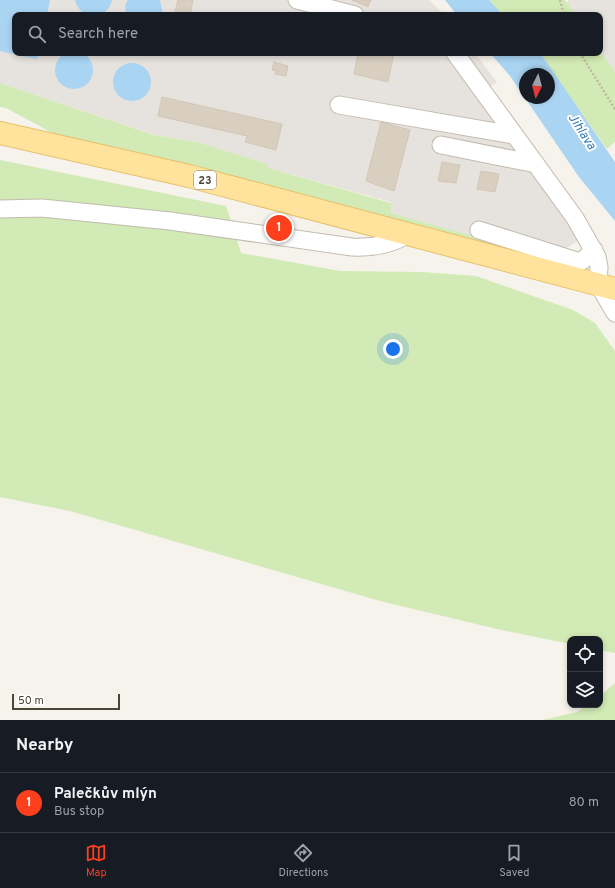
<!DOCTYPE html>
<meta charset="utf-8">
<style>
body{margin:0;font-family:Overpass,sans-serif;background:#242831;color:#f1f3f6}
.controls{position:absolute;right:12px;bottom:12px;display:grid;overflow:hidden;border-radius:8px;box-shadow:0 2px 6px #0003}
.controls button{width:36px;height:36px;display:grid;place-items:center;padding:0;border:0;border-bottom:1px solid #363941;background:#171b24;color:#f1f3f6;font:20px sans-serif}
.compass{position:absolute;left:519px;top:68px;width:36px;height:36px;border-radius:50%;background:#171b24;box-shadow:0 2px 6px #0003;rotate:186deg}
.scale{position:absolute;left:12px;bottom:10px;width:108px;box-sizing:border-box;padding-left:4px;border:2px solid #4b4439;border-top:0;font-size:11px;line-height:14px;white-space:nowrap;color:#4b4439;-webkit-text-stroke:3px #fff;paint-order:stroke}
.you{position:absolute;left:393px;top:349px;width:14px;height:14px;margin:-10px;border:3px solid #fff;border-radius:50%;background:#1a73e8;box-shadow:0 0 0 6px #1a73e833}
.badge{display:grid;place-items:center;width:26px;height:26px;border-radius:50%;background:#fc3f1d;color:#fff;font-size:13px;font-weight:700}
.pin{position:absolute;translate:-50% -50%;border:2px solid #fff;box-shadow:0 1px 4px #0006}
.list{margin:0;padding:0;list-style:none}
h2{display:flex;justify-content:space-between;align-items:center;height:52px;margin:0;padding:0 16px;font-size:17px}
h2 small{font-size:13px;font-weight:400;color:#9ea1a6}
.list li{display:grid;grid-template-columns:26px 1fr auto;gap:12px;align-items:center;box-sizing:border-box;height:60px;padding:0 16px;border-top:1px solid #363941}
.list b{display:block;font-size:15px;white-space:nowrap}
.list p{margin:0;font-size:13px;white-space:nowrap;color:#9ea1a6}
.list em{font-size:13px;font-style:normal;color:#9ea1a6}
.icon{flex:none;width:22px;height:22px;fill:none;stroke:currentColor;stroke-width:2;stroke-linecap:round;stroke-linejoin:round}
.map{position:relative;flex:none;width:615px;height:720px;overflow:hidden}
.search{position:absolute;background:#171b24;box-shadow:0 2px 6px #0003;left:12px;right:12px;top:12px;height:44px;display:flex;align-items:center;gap:10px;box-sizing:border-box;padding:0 14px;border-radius:8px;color:#9ea1a6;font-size:15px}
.sheet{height:112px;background:#171b24}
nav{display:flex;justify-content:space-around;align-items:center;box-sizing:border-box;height:56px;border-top:1px solid #363941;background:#171b24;font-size:11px;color:#9ea1a6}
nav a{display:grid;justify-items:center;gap:2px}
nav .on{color:#fc3f1d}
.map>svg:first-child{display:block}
.industrial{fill:#e6e2dd}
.green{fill:#d2eab5}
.parking{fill:#e5e3e0}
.water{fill:#a9d4f2}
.building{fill:#d8cfc1;stroke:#d3c7b4}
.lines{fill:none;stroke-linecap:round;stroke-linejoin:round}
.minor-casing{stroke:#c2bbae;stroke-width:19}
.major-casing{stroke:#e6c16a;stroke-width:24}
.path{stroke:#c4b79f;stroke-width:2.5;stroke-dasharray:2 2;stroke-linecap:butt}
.minor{stroke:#fff;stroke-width:17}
.major{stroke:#ffe39c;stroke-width:22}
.labels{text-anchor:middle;stroke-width:4;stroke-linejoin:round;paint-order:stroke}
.shield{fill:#fff;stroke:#817c74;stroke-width:1}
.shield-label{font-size:11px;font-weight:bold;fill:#4b4439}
.water-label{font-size:13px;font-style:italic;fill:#2e7ab2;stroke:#fff}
</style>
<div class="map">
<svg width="615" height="720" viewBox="0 0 615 720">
<rect width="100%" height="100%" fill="#f6f3ec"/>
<path class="industrial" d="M0,0h429l16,15h-430v38h460l22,29 -16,12 100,145 -21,13 -65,-9 -104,-30v-11l-123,-34v-4l-71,-22 -42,-7 -155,-52z
M568,0h47v72l-15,-22v-35h-24l-9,-12z"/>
<path class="green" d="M489,0h76l11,15h-73z
M600,50l15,22v70l-8,7 -68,-96h61z
M0,83l154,52 43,7 71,22v4l123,35v10l195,55 -4,3 -526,-136 -50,-27 -6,-1z
M0,160l226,46 15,47 99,18 81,1 55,4 97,34 22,13 20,28v302l-15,-3v-11h-30v5l-73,-15 -117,-28 -310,-90 -70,-14z
M615,683v37h-73l35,-8 10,-7h13v-9z"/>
<path class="parking" d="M475,106l9,12 -15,13 -16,-9z"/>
<path class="water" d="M0,0h50l-3,15h-32v38h23l-1,6 -37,-8z
M75,0h37c-4,21 -32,21 -37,0z
M128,0h32l3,15h-37l-1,-10z
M445,0h44l14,15h-46z
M55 70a19 19 0 1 1 38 0a19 19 0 1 1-38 0Z
M490,53h49l4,4 72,105v59l-36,-44 -54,-79h24v-24h-24v24l-15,-22z
M113 82a19 19 0 1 1 38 0a19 19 0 1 1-38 0Z"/>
<path class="building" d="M178,0h15l-3,15h-16z
M352,0h19l-3,7z
M358,53h36l-6,29 -34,-8z
M274,62l14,4 -2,10 -11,-2 1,-3 -4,-1z
M162,97l120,27 -6,26 -31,-8 2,-6 -89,-20z
M381,122l29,8 -16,61 -28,-10z
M442,162l18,3 -4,18 -18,-2z
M481,171l18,3 -4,18 -18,-3z"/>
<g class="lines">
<g class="minor-casing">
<path id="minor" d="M297,0l58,15
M455,53l120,165 22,39 2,10 -1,17 17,29
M339,105l175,30
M441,145l95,19
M0,209l42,-1 128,13 182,26c21,1 39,-2 57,-13
M479,230l98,31h5l12,-11"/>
</g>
<g class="major-casing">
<path id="major" d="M0,133l189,43 426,113"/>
</g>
<path class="path" d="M560,0l4,15
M580,53l35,56"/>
<use href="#minor" class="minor"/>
<use href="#major" class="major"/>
</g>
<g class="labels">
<rect class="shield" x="194" y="171" width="22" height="18" rx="3"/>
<g class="shield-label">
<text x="205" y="184">23</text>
</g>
<g class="water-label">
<text transform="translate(583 131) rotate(57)" y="5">Jihlava</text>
</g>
</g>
</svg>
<div class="controls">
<button><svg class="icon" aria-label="locate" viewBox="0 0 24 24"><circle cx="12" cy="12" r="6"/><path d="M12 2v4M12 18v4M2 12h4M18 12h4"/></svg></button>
<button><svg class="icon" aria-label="layers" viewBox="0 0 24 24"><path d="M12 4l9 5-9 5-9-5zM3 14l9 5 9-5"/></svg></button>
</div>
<svg class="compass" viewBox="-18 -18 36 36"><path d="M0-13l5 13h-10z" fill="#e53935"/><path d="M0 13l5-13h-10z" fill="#9ea1a6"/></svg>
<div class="scale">50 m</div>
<div class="you"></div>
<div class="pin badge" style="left:279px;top:228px">1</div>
<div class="search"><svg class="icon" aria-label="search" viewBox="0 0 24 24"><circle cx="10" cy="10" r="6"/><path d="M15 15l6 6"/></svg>Search here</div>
</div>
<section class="sheet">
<h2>Nearby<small></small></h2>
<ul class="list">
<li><span class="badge">1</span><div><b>Palečkův mlýn</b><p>Bus stop</p></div><em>80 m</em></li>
</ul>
</section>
<nav>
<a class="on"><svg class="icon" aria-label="map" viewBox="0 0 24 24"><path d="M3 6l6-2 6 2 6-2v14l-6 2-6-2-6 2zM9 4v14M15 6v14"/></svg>Map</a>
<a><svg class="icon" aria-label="directions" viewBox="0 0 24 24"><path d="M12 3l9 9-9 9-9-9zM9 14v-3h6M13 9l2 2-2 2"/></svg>Directions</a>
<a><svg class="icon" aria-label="saved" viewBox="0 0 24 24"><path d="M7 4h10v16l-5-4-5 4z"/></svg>Saved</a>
</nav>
